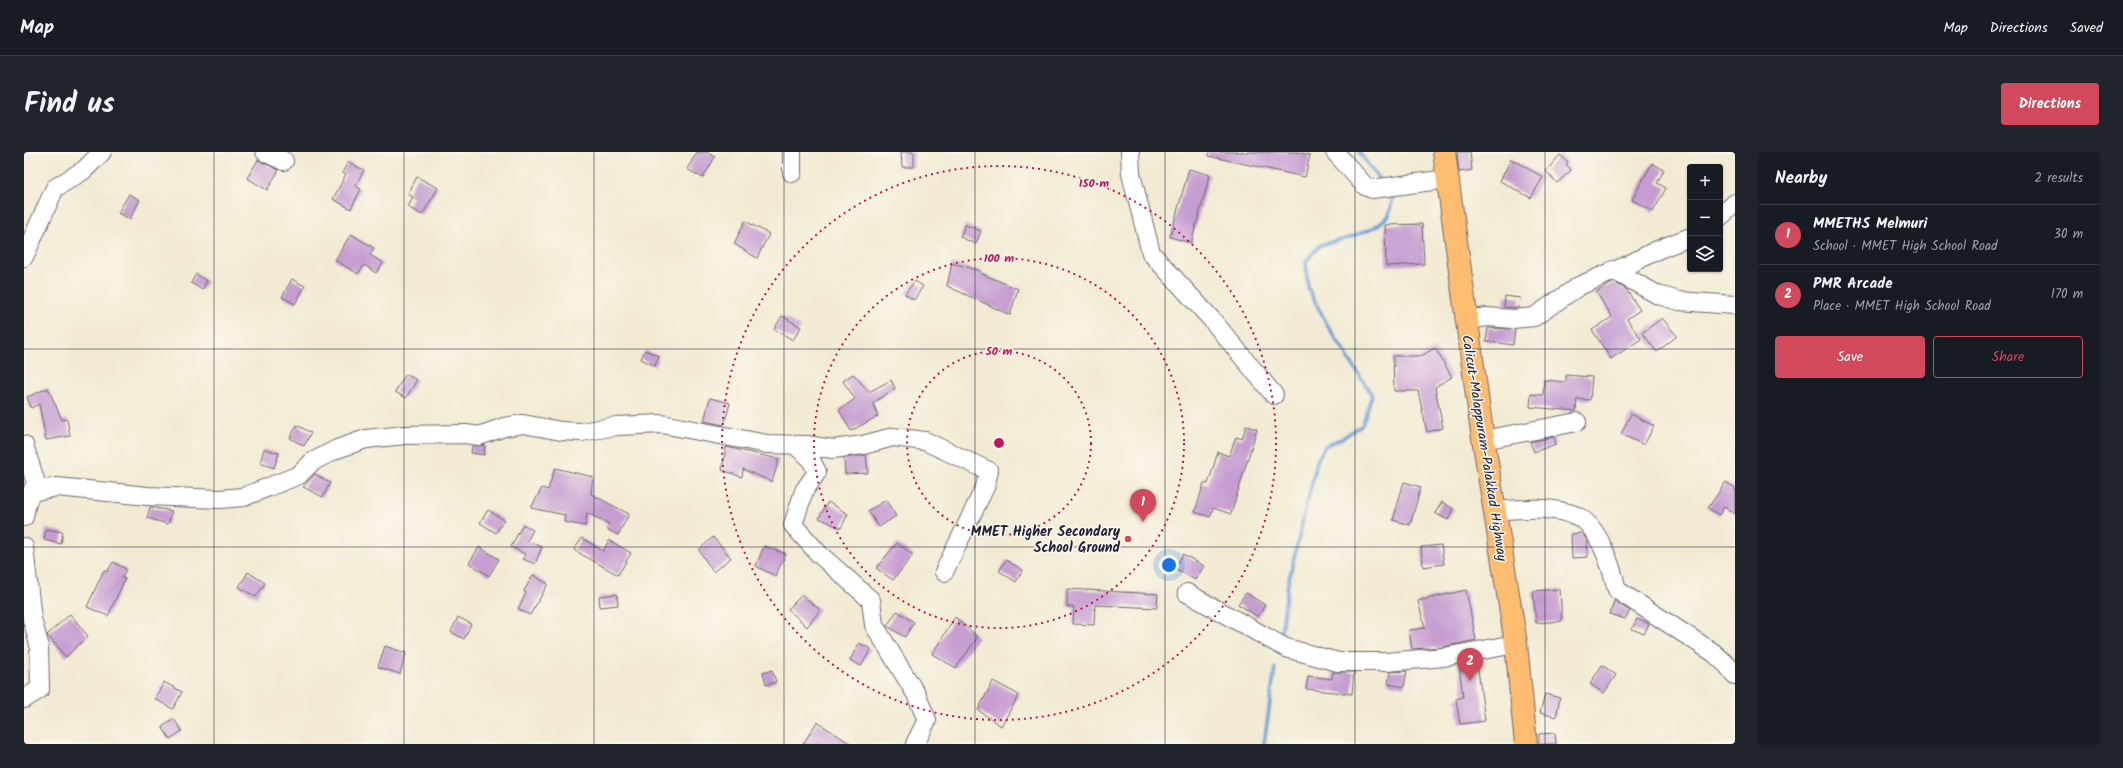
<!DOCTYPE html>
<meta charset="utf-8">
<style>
body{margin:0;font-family:Kalam,sans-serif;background:#20242c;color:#f1f3f6}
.controls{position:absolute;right:12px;top:12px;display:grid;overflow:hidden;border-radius:4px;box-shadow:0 1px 3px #0004}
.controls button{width:36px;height:36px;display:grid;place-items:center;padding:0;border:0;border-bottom:1px solid #363941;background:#171b24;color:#f1f3f6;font:20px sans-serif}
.you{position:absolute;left:1145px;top:413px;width:14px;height:14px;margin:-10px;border:3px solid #fff;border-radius:50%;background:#1a73e8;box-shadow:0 0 0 6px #1a73e833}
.badge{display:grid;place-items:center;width:26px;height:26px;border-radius:50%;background:#d1495b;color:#fff;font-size:13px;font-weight:700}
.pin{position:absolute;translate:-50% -33px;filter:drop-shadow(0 1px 2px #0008)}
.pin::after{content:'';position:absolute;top:21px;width:14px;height:12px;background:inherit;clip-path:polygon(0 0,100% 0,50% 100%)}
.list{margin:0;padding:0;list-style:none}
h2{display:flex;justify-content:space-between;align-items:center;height:52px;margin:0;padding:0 16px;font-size:17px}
h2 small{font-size:13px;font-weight:400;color:#9ea1a6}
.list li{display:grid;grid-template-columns:26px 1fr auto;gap:12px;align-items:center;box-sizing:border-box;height:60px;padding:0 16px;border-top:1px solid #363941}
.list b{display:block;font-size:15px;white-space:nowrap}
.list p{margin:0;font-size:13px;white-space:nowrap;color:#9ea1a6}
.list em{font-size:13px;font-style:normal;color:#9ea1a6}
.actions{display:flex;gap:8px;padding:12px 16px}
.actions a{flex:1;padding:9px 0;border:1px solid #d1495b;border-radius:4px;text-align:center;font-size:14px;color:#d1495b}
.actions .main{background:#d1495b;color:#fff}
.icon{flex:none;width:22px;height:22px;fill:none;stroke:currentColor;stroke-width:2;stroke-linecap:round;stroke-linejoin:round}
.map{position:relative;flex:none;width:1711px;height:592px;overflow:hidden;border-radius:4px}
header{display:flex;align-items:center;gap:24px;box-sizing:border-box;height:56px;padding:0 20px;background:#171b24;border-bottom:1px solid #363941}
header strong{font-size:19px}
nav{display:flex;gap:22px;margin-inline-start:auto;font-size:14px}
.intro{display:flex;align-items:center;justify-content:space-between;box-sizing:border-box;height:96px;padding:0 24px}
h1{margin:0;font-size:28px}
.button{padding:10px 18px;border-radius:4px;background:#d1495b;color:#fff;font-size:14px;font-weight:700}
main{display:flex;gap:24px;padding:0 24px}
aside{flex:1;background:#171b24;border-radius:4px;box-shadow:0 1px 3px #0004}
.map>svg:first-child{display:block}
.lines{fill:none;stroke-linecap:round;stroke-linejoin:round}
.stream{stroke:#6c9fd7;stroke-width:3.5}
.building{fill:#c69dd1}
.minor-casing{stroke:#6b6870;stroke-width:20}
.highway-casing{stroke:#6b6870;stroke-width:24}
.minor{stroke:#fff;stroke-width:18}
.highway{stroke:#fdbc6f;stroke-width:22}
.grid{fill:none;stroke:#22223b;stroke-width:1;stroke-opacity:0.55}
.ring{fill:none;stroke:#c2185b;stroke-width:2;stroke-dasharray:2 4}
.poi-dot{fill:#d1495b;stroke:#fbf7ec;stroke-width:1.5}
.labels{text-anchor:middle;stroke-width:3;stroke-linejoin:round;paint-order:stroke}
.street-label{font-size:14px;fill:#22223b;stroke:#fbf7ec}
.poi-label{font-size:14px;font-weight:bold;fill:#22223b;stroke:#fbf7ec;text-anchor:end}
.centre{fill:#c2185b;stroke:#fbf7ec;stroke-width:2}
.ring-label{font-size:12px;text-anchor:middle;font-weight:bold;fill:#c2185b;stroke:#fbf7ec;stroke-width:3;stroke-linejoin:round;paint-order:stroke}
</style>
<header>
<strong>Map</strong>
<nav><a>Map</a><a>Directions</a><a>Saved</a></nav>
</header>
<div class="intro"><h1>Find us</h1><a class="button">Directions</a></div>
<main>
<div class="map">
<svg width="1711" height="592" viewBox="0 0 1711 592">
<rect width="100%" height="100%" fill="#fbf7ec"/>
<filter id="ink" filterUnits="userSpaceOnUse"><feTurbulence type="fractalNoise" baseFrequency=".025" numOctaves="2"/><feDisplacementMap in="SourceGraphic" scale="8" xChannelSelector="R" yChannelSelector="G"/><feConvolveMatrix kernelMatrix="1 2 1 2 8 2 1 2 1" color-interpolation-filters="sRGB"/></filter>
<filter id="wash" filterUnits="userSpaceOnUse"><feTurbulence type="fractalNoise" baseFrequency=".012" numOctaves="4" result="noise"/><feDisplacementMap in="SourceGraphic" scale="16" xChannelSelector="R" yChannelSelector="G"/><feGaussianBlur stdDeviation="0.9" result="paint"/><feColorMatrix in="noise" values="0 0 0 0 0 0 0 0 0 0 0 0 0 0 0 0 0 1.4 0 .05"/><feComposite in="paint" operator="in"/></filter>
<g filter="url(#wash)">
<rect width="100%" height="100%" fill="#f2ead2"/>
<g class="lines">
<path class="stream" d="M1335,0l22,30
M1256,487l8,-56 29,-122 8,-15 19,-9 18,-12 10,-30 -44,-69 -20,-38 -2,-27 14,-16 29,-7 26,-11 14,-11 4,-19 -3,-4
M1240,592l11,-76"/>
</g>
<g id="blocks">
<path class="building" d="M673,0h9l9,5 -12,21 -16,-9z
M877,0h13v15h-12z
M1185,0h87l14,3 -5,22 -97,-21z
M1433,0h13l2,18 -13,2z
M1536,3l8,7 -2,2 5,6 -14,13 -11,-12z
M1487,7l32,18 -12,21 -31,-17z
M234,8l21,10 -12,20 -20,-12z
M324,10l16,8 -9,16 6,3 -10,20 -18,-10 13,-25 -4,-1z
M1628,11l12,7 -7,13 9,5 -13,24 -21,-12z
M1165,17l21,6 -19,68 -21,-6z
M393,25l21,11 -16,27 -14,-8 5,-10 -5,-3z
M105,42l11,6 -10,19 -12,-6z
M721,69l24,13 -12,24 -23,-14z
M1398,72l2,40 -38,2 -1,-41z
M941,73l16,6 -5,13 -16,-7z
M327,82l23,14 -4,7 13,8 -7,10 -12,-8 -6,9 -23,-14z
M928,111l29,8 -1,2 38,16 -8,26 -63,-29z
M172,122l11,7 -5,9 -11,-7z
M268,127l13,7 -10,18 -13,-7z
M891,129l8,5 -9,14 -9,-6z
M1590,130l12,7 14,21 -13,9 14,20 -30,20 -19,-29 20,-13 -16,-25z
M1481,144l15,2 -1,10 -15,-1z
M758,164l19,11 -8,13 -19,-11z
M1638,166l15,18 -20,16 -15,-19z
M1464,176l27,1 -2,16 -27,-4z
M1411,196l17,29 -17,10 8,41 -16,4 -9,-41h-24l-1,-35h28z
M621,198l14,6 -4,10 -14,-7z
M382,222l11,6 -11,18 -11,-6z
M829,222l16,18 22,-12 4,8 -22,15 5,13 -27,15 -12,-21 16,-11 -12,-18z
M1542,223l26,2 -2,23 -13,-1 -1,12 -46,-4 1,-13 12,1 1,-15 22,2z
M24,236l14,32 5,-1 3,17 -24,4 -7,-36 -8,4 -4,-11z
M686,246l20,5 -6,22 -20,-4z
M1607,262l23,12 -10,19 -23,-11z
M273,273l14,8 -7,13 -14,-8z
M1222,274l11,3 -26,85 -18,-6 -3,9 -15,-5 9,-29 4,1 10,-32 11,4 7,-19 6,2z
M1530,285l2,7 -22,8 -4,-10z
M461,293l-1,10 -13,-2 1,-7z
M702,295l53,12 -7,23 -29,-13 -1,8 -20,-7z
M240,297l15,4 -5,15 -14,-5z
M842,303l2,18 -23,1 -1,-16z
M531,316l38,9 -2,17 38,20 -11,21 -12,-6 3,-5 -22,-11 -2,13 -21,-4 1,-7 -34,-7 11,-20 6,2z
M291,322l15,9 -7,14 -20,-10z
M1380,330l17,5 -11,38 -17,-5z
M1702,330l9,6v26l-11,-7 -5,8 -11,-7z
M862,348l10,16 -17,11 -11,-16z
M804,350l20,12 -7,14 -22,-10z
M1418,350l12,7 -6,11 -13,-7z
M126,355l22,4 -4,13 -21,-6z
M464,358l16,10 -8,13 -16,-10z
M499,372l10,6 -6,11 15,6 -7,17 -12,-5 2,-5 -14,-7z
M22,377l17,3 -2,12 -17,-4z
M1558,381l5,7 1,17 -16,1 -1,-24z
M689,385l18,21 -18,14 -14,-22z
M558,386l21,13 6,-11 22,13 -13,22 -44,-25z
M873,391l16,12 -20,25 -17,-12z
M1417,393l3,19 -21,3 -2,-20z
M740,394l22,8 -11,22 -19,-10z
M455,395l20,12 -10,17 -20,-13z
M1159,402l21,12 -9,14 -20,-12z
M982,408l17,10 -7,12 -17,-11z
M89,410l13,7 -4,9 3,1 -17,37 -21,-9 17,-37 3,2z
M224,420l17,11 -9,14 -17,-10z
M509,423l15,9 -18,31 -12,-6 8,-16 -2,-2z
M1043,437l91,5 -1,14 -62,-3 -1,20 -21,-1 1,-17h-7z
M1536,437l2,32 -26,2 -3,-32z
M1442,438l10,50 -33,7 -31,2 -3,-19 16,-2 -7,-27z
M1222,441l19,12 -7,12 -20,-13z
M593,442l1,11 -18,2 -1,-11z
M778,443l18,15 -13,17 -19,-18z
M1590,449l16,10 -5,8 -15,-5z
M873,459l17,11 -9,15 -18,-11z
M46,462l18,22 -22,21 -19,-22z
M434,465l13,7 -7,15 -13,-7z
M931,465l23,20 -22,31 -24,-14z
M1613,467l12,5 -5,10 -12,-5z
M835,491l12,6 -10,17 -11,-6z
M361,494l21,7 -6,21 -22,-7z
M1453,510l8,59 -25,3 -4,-25 7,-2 -4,-32z
M1578,513l14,10 -12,18 -14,-9z
M748,518l4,12 -10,3 -3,-12z
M1383,519l-3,16 -16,-3 2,-12z
M1309,520h21l-2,22 -46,-5 2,-13 24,3z
M969,529l26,14 -18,31 -23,-16z
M140,530l18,10 -9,17 -18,-10z
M1521,542l15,4 -4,19 -16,-4z
M150,567l8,12 -12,8 -8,-12z
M793,570l34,22h-48z
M1531,581l1,11h-17v-10z"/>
</g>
</g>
<g filter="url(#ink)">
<use href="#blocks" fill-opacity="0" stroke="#6b6870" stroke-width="1"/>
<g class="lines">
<g class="minor-casing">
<path id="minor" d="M241,0l19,9
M1106,0l1,22 20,79 62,68 61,74
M1311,0l30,34 7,3 75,-10
M768,21v-21
M1696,65l15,-14
M0,105l31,-69 29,-18 18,-18
M1589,118l45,25 21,6 56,4
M1442,168l21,-3 26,2 21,-2 45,-31 51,-22 27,-14 33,-13
M1459,288l94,-18
M0,293l12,38 -9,19 -3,15
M772,294l14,12 7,14 -13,19 -11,34 26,29 52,46 3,25 42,69 11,26 -12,24
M8,340l25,-5 91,9 72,3 23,-2 56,-22 13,-13 25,-13 29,-10 39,-4 61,-1 13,2 25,-9 19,-3 38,7 20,1 36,-6 45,-2 105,20 39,1 27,4 30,-4 30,-8 32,4 64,30 -4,16 -41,85
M1470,359c26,-2 57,-6 83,5 22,10 35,52 40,74l97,63 13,12 8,10
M0,395l8,72 7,25 1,45 -16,10
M1163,441l99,55 52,14h48l58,-5 72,-13"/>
</g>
<g class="highway-casing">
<path id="highway" d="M1420,0l37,273 35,219 10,100"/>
</g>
<use href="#minor" class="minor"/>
<use href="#highway" class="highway"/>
</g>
</g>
<path class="grid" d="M190,0v592M380,0v592M570,0v592M760,0v592M951,0v592M1141,0v592M1331,0v592M1521,0v592M0,197h1711M0,395h1711"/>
<g class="ring">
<circle cx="975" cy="291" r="92"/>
<circle cx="975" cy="291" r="185"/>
<circle cx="975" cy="291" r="277"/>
</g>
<circle class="poi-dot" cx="1104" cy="387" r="4"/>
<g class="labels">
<g class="street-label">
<text transform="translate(1461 296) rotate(81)" y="5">Calicut-Malappuram-Palakkad Highway</text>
</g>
<g class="poi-label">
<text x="1096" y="384">MMET Higher Secondary<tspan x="1096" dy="16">School Ground</tspan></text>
</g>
</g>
<circle cx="975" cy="291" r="6" class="centre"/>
<g class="ring-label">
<text x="1070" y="35">150 m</text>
<text x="975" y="110">100 m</text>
<text x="975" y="203">50 m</text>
</g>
</svg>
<div class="controls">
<button>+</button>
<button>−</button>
<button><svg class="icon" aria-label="layers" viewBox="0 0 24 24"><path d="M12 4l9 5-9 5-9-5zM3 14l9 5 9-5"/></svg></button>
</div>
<div class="you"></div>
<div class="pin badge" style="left:1119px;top:370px">1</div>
<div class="pin badge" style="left:1446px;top:529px">2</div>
</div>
<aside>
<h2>Nearby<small>2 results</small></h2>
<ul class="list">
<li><span class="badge">1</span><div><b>MMETHS Melmuri</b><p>School · MMET High School Road</p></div><em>30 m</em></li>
<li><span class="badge">2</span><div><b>PMR Arcade</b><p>Place · MMET High School Road</p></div><em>170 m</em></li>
</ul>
<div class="actions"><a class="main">Save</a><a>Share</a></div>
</aside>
</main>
